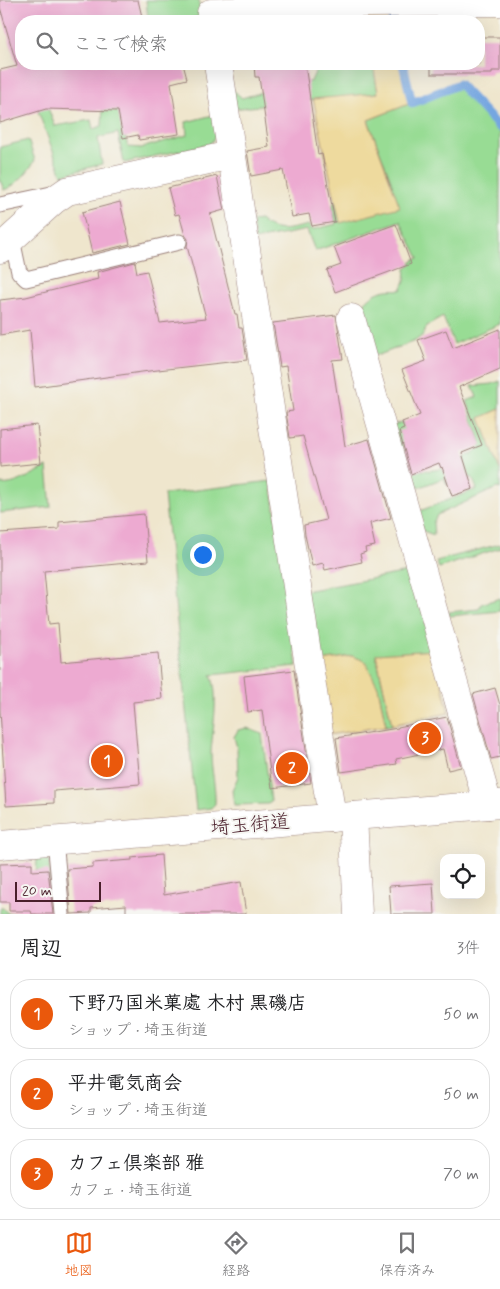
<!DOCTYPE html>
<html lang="ja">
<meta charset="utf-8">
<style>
body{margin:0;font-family:Mynerve,"Klee One",sans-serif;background:#f6f6f6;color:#202124}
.controls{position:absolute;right:15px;bottom:15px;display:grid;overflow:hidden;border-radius:10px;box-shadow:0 5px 20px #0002}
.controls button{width:45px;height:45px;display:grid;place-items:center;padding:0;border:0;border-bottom:1px solid #e0e0e0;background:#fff;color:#202124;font:25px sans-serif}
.scale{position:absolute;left:15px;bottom:12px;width:86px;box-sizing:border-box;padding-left:5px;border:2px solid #4a1f2b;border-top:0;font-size:14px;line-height:18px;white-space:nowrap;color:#4a1f2b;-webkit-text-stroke:4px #f6f6f2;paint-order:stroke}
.you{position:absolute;left:202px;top:554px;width:18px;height:18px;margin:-12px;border:4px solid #fff;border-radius:50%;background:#1a73e8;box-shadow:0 0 0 8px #1a73e833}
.badge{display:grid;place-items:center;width:32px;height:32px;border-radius:50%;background:#ea580c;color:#fff;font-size:16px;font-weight:700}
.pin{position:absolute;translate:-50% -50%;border:2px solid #fff;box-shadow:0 1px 5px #0006}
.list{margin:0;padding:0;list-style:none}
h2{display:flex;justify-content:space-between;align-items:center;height:65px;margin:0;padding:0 20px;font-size:21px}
h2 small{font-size:16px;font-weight:400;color:#757577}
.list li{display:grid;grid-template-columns:32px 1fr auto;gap:15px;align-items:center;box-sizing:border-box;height:70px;margin:0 10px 10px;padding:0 10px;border:1px solid #e0e0e0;border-radius:20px}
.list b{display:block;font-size:19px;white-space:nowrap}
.list p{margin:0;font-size:16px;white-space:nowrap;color:#757577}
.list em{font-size:16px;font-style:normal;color:#757577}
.icon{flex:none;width:28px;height:28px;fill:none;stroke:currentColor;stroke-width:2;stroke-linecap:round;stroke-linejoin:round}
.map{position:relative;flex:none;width:500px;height:914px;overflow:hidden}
.search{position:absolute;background:#fff;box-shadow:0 5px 20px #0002;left:15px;right:15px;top:15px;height:55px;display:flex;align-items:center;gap:12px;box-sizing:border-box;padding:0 18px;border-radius:20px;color:#757577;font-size:19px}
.sheet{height:305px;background:#fff}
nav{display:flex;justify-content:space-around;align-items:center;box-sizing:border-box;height:70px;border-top:1px solid #e0e0e0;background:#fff;font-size:14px;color:#757577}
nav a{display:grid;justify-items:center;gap:2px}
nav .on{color:#ea580c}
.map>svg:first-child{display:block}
.green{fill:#98dc94;stroke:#717e60}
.sand{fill:#eeda9e;stroke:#9c7c64}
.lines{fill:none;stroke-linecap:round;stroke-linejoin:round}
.stream{stroke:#74a6e0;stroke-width:9}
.building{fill:#edaad1}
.service-casing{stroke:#9c827c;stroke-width:17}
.minor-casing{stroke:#9c827c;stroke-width:29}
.tertiary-casing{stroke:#9c827c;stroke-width:29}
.service{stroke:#fff;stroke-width:15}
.minor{stroke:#fff;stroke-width:28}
.tertiary{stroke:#fff;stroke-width:28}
.labels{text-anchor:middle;stroke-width:4;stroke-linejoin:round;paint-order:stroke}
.street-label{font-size:20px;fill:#4a1f2b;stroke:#f6f6f2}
</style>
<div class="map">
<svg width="500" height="914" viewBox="0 0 500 914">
<rect width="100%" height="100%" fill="#f6f6f2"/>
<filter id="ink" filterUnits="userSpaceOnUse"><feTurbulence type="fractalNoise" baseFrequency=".02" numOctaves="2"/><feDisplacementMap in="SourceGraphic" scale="10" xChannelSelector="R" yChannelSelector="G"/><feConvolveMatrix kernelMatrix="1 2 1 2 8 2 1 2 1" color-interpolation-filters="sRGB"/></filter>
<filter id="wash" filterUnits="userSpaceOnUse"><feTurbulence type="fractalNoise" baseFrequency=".0096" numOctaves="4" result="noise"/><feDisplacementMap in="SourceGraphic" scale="20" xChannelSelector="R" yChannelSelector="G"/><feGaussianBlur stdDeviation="1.12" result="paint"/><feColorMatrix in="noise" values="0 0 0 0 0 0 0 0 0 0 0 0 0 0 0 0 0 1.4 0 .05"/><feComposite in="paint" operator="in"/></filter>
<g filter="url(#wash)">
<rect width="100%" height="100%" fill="#efe6cd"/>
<path class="green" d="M146,0h53l3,16 -22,5h-42l10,-3z
M319,64h54l5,29 -146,16v-20l10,9 33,-10 20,-2 16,-5z
M459,84l41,44v196l-46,20 -11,-27 -16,9 -4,9 -8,6 -36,14 -10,-3 -11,-41c13,-17 21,-23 43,-21l4,-9 1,-12 9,-10 4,-1 -19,-37 -85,30 -8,-21 -52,10 -3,-19 8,-1c15,15 30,9 49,5l2,5 25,-6 -3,-18 5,-18 55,-2 -25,-66z
M43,95l12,31 36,-6 2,9 9,-3 1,-19 15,4 10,36 13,1 46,-13 -1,-13 31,-8 2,17 -9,13 -86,19 -6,-30 -20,5 4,26 -40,11 -29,-77z
M28,140l7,20c-6,11 -19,26 -31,30l-4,-10v-33z
M500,381v28l-20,9 20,52v19l-3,-1 -60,27 -4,8 1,12 -11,-4 -6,-19 60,-23 -5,-12 -25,8 -3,-7 -29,11 -7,-4 -15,-60 9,-3 19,48c22,3 41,-10 59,-22l1,-6 -14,-41 10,-4 -5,-11 20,-2z
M47,467l4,40 -51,6v-29c15,3 33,-11 47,-17z
M271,481l26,185 -86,9c9,19 1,57 0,78 0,17 5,34 4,51l-4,4 -15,2 -32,-316z
M500,544v4l-61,20 -3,-7z
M413,571l21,79 -58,5 16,70 -6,1 -8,-39 -26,-31 -35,6 -12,-71z
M500,598v13l-51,5v-4l30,-3 2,-5z
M247,728l15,6 9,67 -3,3 -34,1 -2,-15 6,-13 -1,-29 -3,-11 4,-7z
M48,855l6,56 -22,3h-32v-6h3l5,5h19l8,-7 2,-50z"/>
<path class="sand" d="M373,64h26l10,40 -41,16 32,87 -60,16 -27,-124 65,-6z
M500,409v61l-20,-52z
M434,650l15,63 -57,12 -16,-71z
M352,656l13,5 13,26 8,39 -58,9 -11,-73z"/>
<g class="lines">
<path class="stream" d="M386,7l5,5 2,9
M403,64l9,39 47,-19 41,44"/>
</g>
<g id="blocks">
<path class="building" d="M0,0h138l5,21h-122v43h162l4,15 -16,4 8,51 -40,6 -1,-5 -15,3 -5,-27 -72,-2 -46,14v-53l17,-4 -17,-59z
M431,18h33v3h-33z
M479,37h21v34h-8v3h-61v-10h48z
M254,64h51l13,91 4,-1 13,68 -23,4 -3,-12 -17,3 -9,-47 -32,6 -4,-25 22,-4 -10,-70h-4z
M217,176l7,34 -14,4 25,100h2l2,14h3l5,32 -98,11 -114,16 -5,-57 -30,5v-35l26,-3 72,-18 -1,-7 38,-10 2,11 10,-2 13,52 46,-5 -19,-72 1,-7 -3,-4 -6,-21 -4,1 -7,-27z
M120,202l10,42 -38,9 -10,-41z
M396,224l15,40 -76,28 -8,-22 14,-5 -7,-18z
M336,315l7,44 -11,1 13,86 24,-7 22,79 -21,5 5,23 -10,2 1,4 -6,2 2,8 -37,8 -2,-7 -11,3 -7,-31 -1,-10 22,-5 -23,-84 -13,2 -4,-26 7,-1 -7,-45 -6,1 -7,-44z
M500,329v40l-41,18 23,58 -20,8 11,36 -21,7 -10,-29 -1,1 -2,-5 -28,11 -12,-43 5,-2 -2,-7 18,-7 -18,-45 24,-9 -8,-21 28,-10 7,18z
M37,425l4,38 -41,4v-38z
M144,514l4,47 -104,10 5,53 9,-1 3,39 97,-9 4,46 -29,3 7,82 -86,7v12l-48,3 -6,-96v-177l59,-4v-7z
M294,670l17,113 -39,5 -10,-78 -14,2 -4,-36z
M495,688l5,17v52l-9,2 -18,-65z
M447,717l14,50 -13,3 -5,-21 -47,10 1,5 -56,8 -5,-34 62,-10v-1z
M161,855l3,40 77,-13 5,32h-120v-9l-35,3v5l-20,1 -4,-45 26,-2v-4l39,-3v-2z
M32,863v8l16,-1 5,44h-21l-1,-3h-22v-9h-9v-38z
M433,883l2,31h-44l-2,-28z"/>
</g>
</g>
<g filter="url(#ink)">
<use href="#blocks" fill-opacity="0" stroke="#9c827c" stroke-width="1"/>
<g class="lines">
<g class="service-casing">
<path id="service" d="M0,205l56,-12
M12,239l7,33 7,7 153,-37
M55,840l7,74"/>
</g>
<g class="minor-casing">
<path id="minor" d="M211,13l156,-10 133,-1
M218,64l114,754
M0,249l54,-49 13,-9 164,-36
M351,318l137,487
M353,816l5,98"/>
</g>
<g class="tertiary-casing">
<path id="tertiary" d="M0,845l500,-41"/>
</g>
<use href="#service" class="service"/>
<use href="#minor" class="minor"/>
<use href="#tertiary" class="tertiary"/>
</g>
</g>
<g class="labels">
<g class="street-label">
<text transform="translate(250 824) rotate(-5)" y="7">埼玉街道</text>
</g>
</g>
</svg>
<div class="controls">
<button><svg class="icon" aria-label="locate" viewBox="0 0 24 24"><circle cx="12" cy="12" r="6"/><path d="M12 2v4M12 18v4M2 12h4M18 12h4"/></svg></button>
</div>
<div class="scale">20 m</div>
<div class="you"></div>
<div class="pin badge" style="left:107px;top:761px">1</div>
<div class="pin badge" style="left:292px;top:768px">2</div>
<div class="pin badge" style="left:425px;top:738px">3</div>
<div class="search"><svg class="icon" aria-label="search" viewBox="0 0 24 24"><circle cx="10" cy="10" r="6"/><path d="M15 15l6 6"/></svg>ここで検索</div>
</div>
<section class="sheet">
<h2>周辺<small>3件</small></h2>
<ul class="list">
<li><span class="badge">1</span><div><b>下野乃国米菓處 木村 黒磯店</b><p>ショップ · 埼玉街道</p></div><em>50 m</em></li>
<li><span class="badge">2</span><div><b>平井電気商会</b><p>ショップ · 埼玉街道</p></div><em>50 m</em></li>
<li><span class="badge">3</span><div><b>カフェ倶楽部 雅</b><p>カフェ · 埼玉街道</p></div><em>70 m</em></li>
</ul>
</section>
<nav>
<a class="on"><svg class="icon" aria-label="map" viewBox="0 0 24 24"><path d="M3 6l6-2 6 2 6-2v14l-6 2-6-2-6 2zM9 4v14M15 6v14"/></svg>地図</a>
<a><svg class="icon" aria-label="directions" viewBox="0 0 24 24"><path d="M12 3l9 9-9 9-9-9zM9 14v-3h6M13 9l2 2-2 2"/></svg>経路</a>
<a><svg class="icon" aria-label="saved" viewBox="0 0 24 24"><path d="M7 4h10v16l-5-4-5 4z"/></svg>保存済み</a>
</nav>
